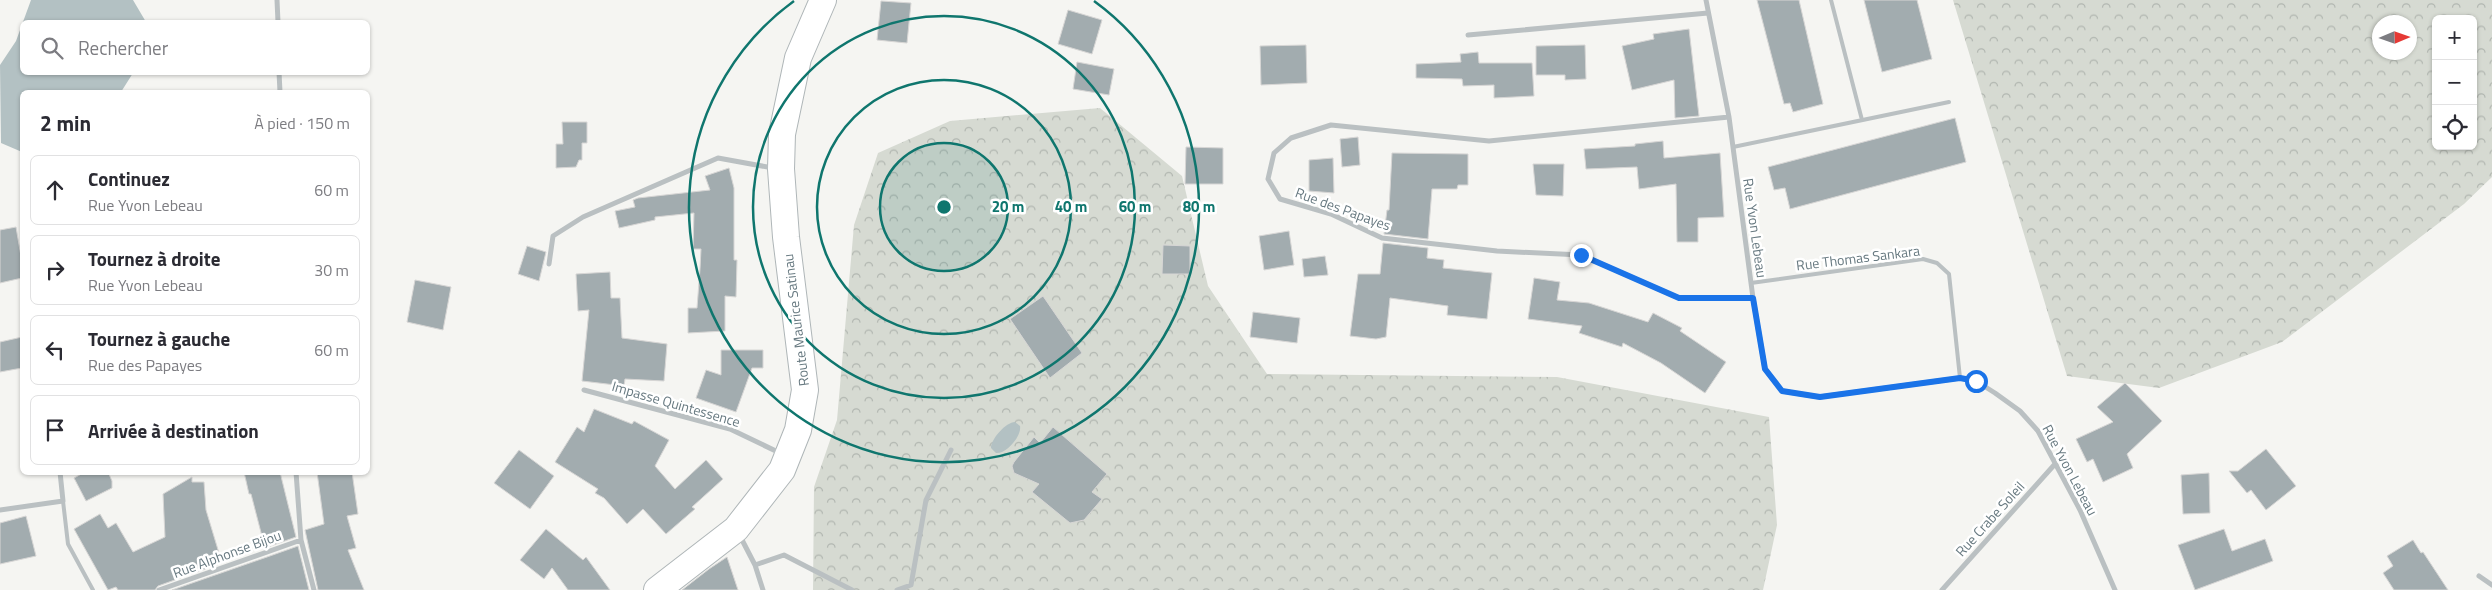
<!DOCTYPE html>
<html lang="fr">
<meta charset="utf-8">
<style>
body{margin:0;font-family:"Titillium Web",sans-serif;background:#f7f7f7;color:#2b2b33}
.controls{position:absolute;right:15px;top:15px;display:grid;overflow:hidden;border-radius:8px;box-shadow:0 1px 4px #0004}
.controls button{width:45px;height:45px;display:grid;place-items:center;padding:0;border:0;border-bottom:1px solid #e1e1e2;background:#fff;color:#2b2b33;font:25px sans-serif}
.compass{position:absolute;left:2372px;top:15px;width:45px;height:45px;border-radius:50%;background:#fff;box-shadow:0 1px 4px #0004;rotate:88deg}
.stop{position:absolute;width:15px;height:15px;margin:-11px;border:4px solid #1a73e8;border-radius:50%;background:#fff}
.stop.end{background:#1a73e8;border-color:#fff;box-shadow:0 1px 5px #0008}
.list{margin:0;padding:0;list-style:none}
h2{display:flex;justify-content:space-between;align-items:center;height:65px;margin:0;padding:0 20px;font-size:21px}
h2 small{font-size:16px;font-weight:400;color:#7c7c81}
.list li{display:grid;grid-template-columns:32px 1fr auto;gap:15px;align-items:center;box-sizing:border-box;height:70px;margin:0 10px 10px;padding:0 10px;border:1px solid #e1e1e2;border-radius:8px}
.list b{display:block;font-size:19px;white-space:nowrap}
.list p{margin:0;font-size:16px;white-space:nowrap;color:#7c7c81}
.list em{font-size:16px;font-style:normal;color:#7c7c81}
.icon{flex:none;width:28px;height:28px;fill:none;stroke:currentColor;stroke-width:2;stroke-linecap:round;stroke-linejoin:round}
.map{position:relative;flex:none;width:2492px;height:590px;overflow:hidden}
.search{position:absolute;background:#fff;box-shadow:0 1px 4px #0004;left:20px;top:20px;width:350px;height:55px;display:flex;align-items:center;gap:12px;box-sizing:border-box;padding:0 18px;border-radius:8px;color:#7c7c81;font-size:19px}
.panel{position:absolute;background:#fff;box-shadow:0 1px 4px #0004;left:20px;top:90px;width:350px;height:385px;border-radius:8px}
.map>svg:first-child{display:block}
.forest{fill:url(#forest-crowns);fill-rule:evenodd}
.water{fill:#b3c1c3}
.building{fill:#a2acaf;stroke:#d7d6d5}
.lines{fill:none;stroke-linecap:round;stroke-linejoin:round}
.secondary-casing{stroke:#afb6b8;stroke-width:28}
.lane{stroke:#bac0c2;stroke-width:4}
.street{stroke:#bac0c2;stroke-width:5}
.secondary{stroke:#fff;stroke-width:26}
.route{stroke:#1a73e8;stroke-width:6}
.ring{fill:none;stroke:#0f766e;stroke-width:2.5}
.labels{text-anchor:middle;stroke-width:5;stroke-linejoin:round;paint-order:stroke}
.street-label{font-size:14px;fill:#677980;stroke:#fff}
.centre{fill:#0f766e;stroke:#fff;stroke-width:2.5}
.ring-label{font-size:15px;text-anchor:middle;font-weight:bold;fill:#0f766e;stroke:#fff;stroke-width:5;stroke-linejoin:round;paint-order:stroke}
</style>
<div class="map">
<svg width="2492" height="590" viewBox="0 0 2492 590">
<defs>
<pattern id="forest-crowns" width="20" height="18" patternUnits="userSpaceOnUse" patternTransform="scale(1.25)"><rect width="20" height="18" fill="#d6dad2"/><path d="M2 6a3 3 0 1 1 6 0M12 15a3 3 0 1 1 6 0" fill="none" stroke="#b1b6b0"/></pattern>
</defs>
<rect width="100%" height="100%" fill="#f5f5f2"/>
<path class="forest" d="M1953,0h539v177l-28,27 -182,138 -123,46 -92,-12zM2436,19h37v127h-37zM2380,22h30v30h-30z
M1100,108l82,68 26,110 59,88 290,3 212,40 8,108 -14,65h-950l1,-103 23,-67 17,-195 24,-72 72,-32z"/>
<path class="water" d="M31,0h102l13,22h-124v50l111,1 -12,19h-99v60l-21,-9 -1,-78 16,-24z
M1015,422l5,4c2,10 -14,28 -24,27l-5,-5c0,-9 15,-26 24,-26z"/>
<path class="building" d="M1757,0h42l24,104 -30,8 -3,-9 -6,1z
M1864,0h53l15,59 -50,13z
M881,1l30,2 -4,40 -30,-3z
M1068,10l34,10 -10,34 -34,-10z
M1689,29l10,87 -24,2 -1,-38 -42,10 -10,-44 32,-7 -1,-5z
M1306,45l1,38 -46,2 -1,-39z
M1585,45l1,34 -21,1v-5h-29v-29z
M1478,52l1,11h53l2,33 -40,2v-13l-31,1 -1,-7 -46,-1v-14l45,-2 -1,-8z
M1077,62l37,7 -5,26 -36,-6z
M1955,118l11,44 -176,47 -5,-21 -11,2 -6,-23z
M562,122h25v21h-5v17h-3l-3,7 -20,1v-24h7z
M1358,137l2,28 -18,2 -2,-28z
M1663,141l1,17 56,-5 4,64 -26,1v24h-21l-1,-58 -37,5 -2,-22 -51,2 -2,-20 51,-3v-2z
M1186,147l37,1v36h-38z
M1392,153l76,1v31h-10l-1,4h-25l-4,50 -44,-5 3,-24h2z
M1333,158l1,35 -25,-2v-31z
M1533,164h31l-1,32 -27,-1z
M729,168l5,20v72h3l-1,37 -11,-1v35l-37,2v-25h9l3,-39 1,-20h-8l1,-36 -39,4v3l-36,8 -4,-17 20,-4 -2,-7 5,-2 72,-8 -5,-14z
M16,227l6,35v16l-22,5v-53z
M1289,231l5,34 -30,5 -5,-34z
M1383,243l45,5 -1,10 17,2 -1,8 49,5 -5,46 -40,-4 1,-9 -58,-8 -4,39 -10,2 -26,-3 8,-62h22z
M1163,245l27,1v28h-28z
M527,246l19,6 -7,29 -21,-7z
M1325,256l3,19 -24,2 -2,-18z
M610,272l1,26h9l2,40 45,6 -3,37 -39,-2 -1,7 -42,-5 7,-71 -11,1 -2,-37z
M1534,278l26,4 -3,18 32,3 59,19 5,-9 29,15 -2,3 46,31 -21,31 -44,-30 -38,-20 -1,4 -43,-14 3,-7 -54,-7z
M415,280l36,7 -8,43 -36,-8z
M1043,296l39,57 -32,25 -40,-59z
M1253,312l47,6 -3,25 -47,-6z
M22,337v31l-22,4v-30z
M721,350h42v18h-11l-16,44 -40,-14 10,-28 15,5z
M2125,383l37,38 -35,33 6,14 -30,14 -10,-23 -6,3 -11,-23 37,-17 -16,-15z
M594,409l38,15 2,-3 35,19 -14,26 20,23 31,-29 17,19 -31,28 3,2 -29,25 -23,-25 -16,15 -23,-26 -9,-5 3,-4 -43,-27 22,-35 7,5z
M1053,427l54,47 -15,18 10,7 -18,21 -14,3 -38,-31 7,-8 -25,-11 -2,-7 2,-4 20,-25 6,6z
M2266,449l30,37 -30,24 -15,-20 -4,3 -18,-22h9z
M519,450l35,26 -24,33 -36,-26z
M85,472h23l4,9v7l-26,13 -12,-23z
M244,472h36l16,65 -31,11 -14,-54h-2z
M317,472h35l6,42 -11,2 9,32 -8,2 16,40h-46l-13,-60 19,-6z
M2209,473l1,40 -27,1 -2,-39z
M192,477v5h12l2,28 16,53 -64,23 -3,4h-37l-2,-3 -8,3 -34,-61 26,-15 8,14 8,-5 17,29 32,-15 -2,-43z
M26,516l10,40 -36,8v-41z
M546,529l37,31 3,-3 24,33h-42l-16,-22 -8,11 -24,-19z
M2224,529l8,22 33,-12 8,22 -78,29 -17,-45z
M2413,540l8,13 2,-1 25,38h-54l-11,-17 10,-7 -6,-10z
M298,546l11,44h-137l95,-33z
M727,557l11,33h-56l27,-21z"/>
<g class="lines">
<g class="secondary-casing">
<path id="secondary" d="M657,590l79,-61 46,-59 16,-40 7,-40 -19,-153 -5,-68 1,-35 16,-76 25,-58"/>
</g>
<path class="lane" d="M1831,0l31,120
M1733,147l216,-45
M1751,283l172,-24 14,4 12,11 11,104
M63,501l5,43 25,46"/>
<path class="street" d="M277,0l1,22
M1706,0l23,117 24,181 12,71 17,22 37,6 141,-19 16,3 19,12 25,18 18,20 42,79 35,80
M1468,35l240,-22
M279,72l1,20
M1729,117l-240,24 -158,-16 -40,13 -17,15 -6,26 12,20 51,15 51,24 115,13 84,4 98,43h74
M549,264l4,-28 30,-19 135,-59 55,10
M584,390l146,39 50,24
M296,472l5,68 13,50
M0,510l63,-9 -3,-29
M740,536l15,29 8,25
M755,565l29,-10 68,35
M2479,576l13,9
M159,590l142,-50
M897,590l14,-5 15,-85 25,-50
M1942,590l113,-126"/>
<use href="#secondary" class="secondary"/>
</g>
<g class="lines">
<path class="route" d="M1581,255l98,43h74l12,71 17,22 38,6 140,-19 16,3"/>
</g>
<circle cx="944" cy="207" r="64" fill="#0f766e" fill-opacity=".12"/>
<g class="ring">
<circle cx="944" cy="207" r="64"/>
<circle cx="944" cy="207" r="127"/>
<circle cx="944" cy="207" r="191"/>
<path d="M1094 1A255 255 0 1 1 794 1"/>
</g>
<g class="labels">
<g class="street-label">
<text transform="translate(1343 209) rotate(20)" y="5">Rue des Papayes</text>
<text transform="translate(1755 228) rotate(82)" y="5">Rue Yvon Lebeau</text>
<text transform="translate(1858 258) rotate(-7)" y="5">Rue Thomas Sankara</text>
<text transform="translate(796 320) rotate(-97)" y="5">Route Maurice Satinau</text>
<text transform="translate(676 404) rotate(16)" y="5">Impasse Quintessence</text>
<text transform="translate(2070 470) rotate(62)" y="5">Rue Yvon Lebeau</text>
<text transform="translate(1990 519) rotate(-48)" y="5">Rue Crabe Soleil</text>
<text transform="translate(227 554) rotate(-20)" y="5">Rue Alphonse Bijou</text>
</g>
</g>
<circle cx="944" cy="207" r="8" class="centre"/>
<g class="ring-label">
<text x="1008" y="212">20 m</text>
<text x="1071" y="212">40 m</text>
<text x="1135" y="212">60 m</text>
<text x="1199" y="212">80 m</text>
</g>
</svg>
<div class="controls">
<button>+</button>
<button>−</button>
<button><svg class="icon" aria-label="locate" viewBox="0 0 24 24"><circle cx="12" cy="12" r="6"/><path d="M12 2v4M12 18v4M2 12h4M18 12h4"/></svg></button>
</div>
<svg class="compass" viewBox="-18 -18 36 36"><path d="M0-13l5 13h-10z" fill="#e53935"/><path d="M0 13l5-13h-10z" fill="#7c7c81"/></svg>
<div class="stop" style="left:1976px;top:381px"></div>
<div class="stop end" style="left:1581px;top:255px"></div>
<div class="search"><svg class="icon" aria-label="search" viewBox="0 0 24 24"><circle cx="10" cy="10" r="6"/><path d="M15 15l6 6"/></svg>Rechercher</div>
<section class="panel">
<h2>2 min<small>À pied · 150 m</small></h2>
<ul class="list">
<li><svg class="icon" aria-label="ahead" viewBox="0 0 24 24"><path d="M12 20V5M6 11l6-6 6 6"/></svg><div><b>Continuez</b><p>Rue Yvon Lebeau</p></div><em>60 m</em></li>
<li><svg class="icon" aria-label="right" viewBox="0 0 24 24"><path d="M7 20v-9h11M14 6l5 5-5 5"/></svg><div><b>Tournez à droite</b><p>Rue Yvon Lebeau</p></div><em>30 m</em></li>
<li><svg class="icon" aria-label="left" viewBox="0 0 24 24"><path d="M17 20v-9H6M10 6l-5 5 5 5"/></svg><div><b>Tournez à gauche</b><p>Rue des Papayes</p></div><em>60 m</em></li>
<li><svg class="icon" aria-label="arrive" viewBox="0 0 24 24"><path d="M6 21V4h12l-3 4 3 4H6"/></svg><div><b>Arrivée à destination</b></div></li>
</ul>
</section>
</div>
